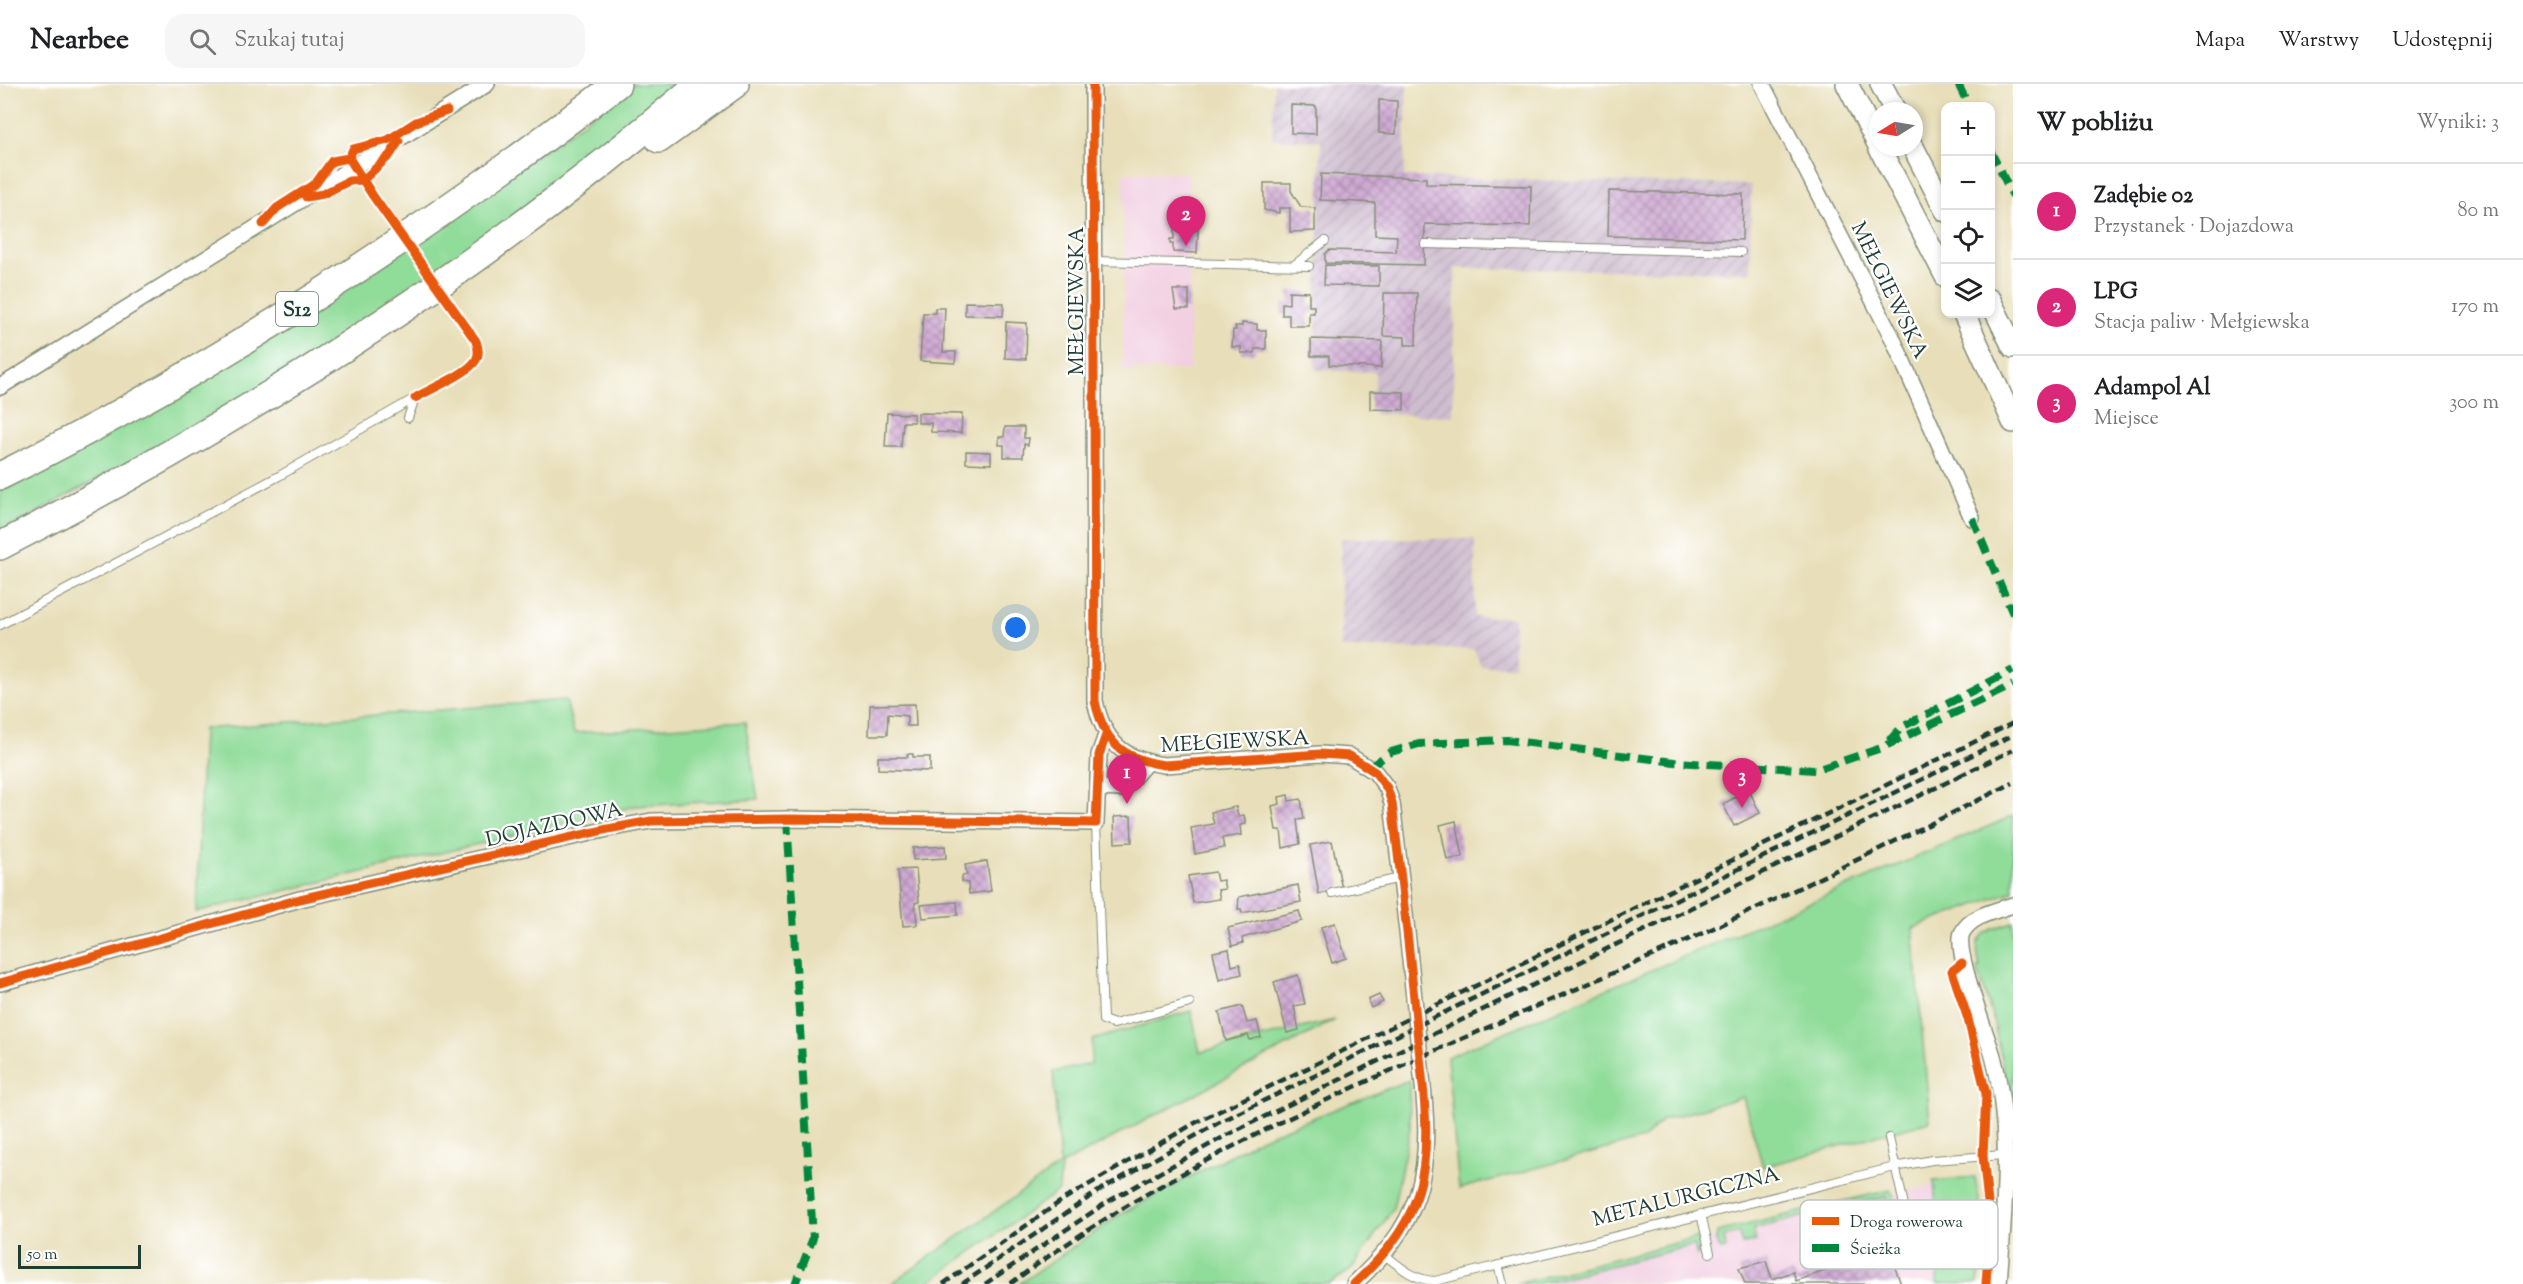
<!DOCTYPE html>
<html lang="pl">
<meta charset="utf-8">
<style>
body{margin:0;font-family:"Sorts Mill Goudy",serif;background:#f6f6f6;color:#202124}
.controls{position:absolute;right:18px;top:18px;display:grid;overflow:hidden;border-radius:12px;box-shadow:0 3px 9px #0003}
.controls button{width:54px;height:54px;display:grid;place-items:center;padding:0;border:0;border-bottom:2px solid #e0e0e0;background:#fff;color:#202124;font:30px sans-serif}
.compass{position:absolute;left:1869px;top:18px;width:54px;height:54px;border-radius:50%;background:#fff;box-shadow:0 3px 9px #0003;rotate:259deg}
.scale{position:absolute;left:18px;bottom:15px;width:123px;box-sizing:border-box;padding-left:6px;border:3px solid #1f3d34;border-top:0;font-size:16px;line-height:21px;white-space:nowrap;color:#1f3d34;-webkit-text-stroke:4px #fff;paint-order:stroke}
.you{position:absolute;left:1016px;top:544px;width:21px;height:21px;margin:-15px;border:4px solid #fff;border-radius:50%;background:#1a73e8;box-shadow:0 0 0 9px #1a73e833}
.badge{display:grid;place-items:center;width:39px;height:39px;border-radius:50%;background:#db2777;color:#fff;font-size:20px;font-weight:700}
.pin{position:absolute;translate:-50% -50px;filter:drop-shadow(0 2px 3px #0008)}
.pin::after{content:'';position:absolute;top:32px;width:21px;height:18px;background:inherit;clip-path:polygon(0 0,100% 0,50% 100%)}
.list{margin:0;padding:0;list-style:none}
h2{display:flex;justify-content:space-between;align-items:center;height:78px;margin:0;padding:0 24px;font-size:26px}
h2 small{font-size:20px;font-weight:400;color:#757577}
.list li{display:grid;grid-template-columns:39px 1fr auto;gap:18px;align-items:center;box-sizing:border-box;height:96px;padding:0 24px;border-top:2px solid #e0e0e0}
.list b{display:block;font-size:22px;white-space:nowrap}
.list p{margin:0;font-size:20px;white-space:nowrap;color:#757577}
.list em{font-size:20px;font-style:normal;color:#757577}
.icon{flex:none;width:33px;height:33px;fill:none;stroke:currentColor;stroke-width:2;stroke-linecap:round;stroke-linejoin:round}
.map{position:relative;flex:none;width:2013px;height:1200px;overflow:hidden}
header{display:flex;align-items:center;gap:36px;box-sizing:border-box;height:84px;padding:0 30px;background:#fff;border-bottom:2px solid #e0e0e0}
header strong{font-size:28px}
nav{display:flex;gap:33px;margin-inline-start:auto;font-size:21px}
.search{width:420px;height:54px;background:#f6f6f6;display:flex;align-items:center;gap:15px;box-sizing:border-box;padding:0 21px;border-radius:18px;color:#757577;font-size:22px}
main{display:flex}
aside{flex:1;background:#fff}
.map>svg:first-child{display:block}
.built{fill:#f2cfe1}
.industrial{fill:url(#industrial-furrows)}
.grass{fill:#90dc99;stroke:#588c66;stroke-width:1.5}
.building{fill:url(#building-cross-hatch)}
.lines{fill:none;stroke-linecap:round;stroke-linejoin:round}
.service-casing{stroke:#848e77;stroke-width:10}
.minor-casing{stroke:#848e77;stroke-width:18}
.secondary-casing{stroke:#848e77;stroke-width:24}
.motorway-casing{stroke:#848e77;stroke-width:30}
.service{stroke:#fff;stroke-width:8}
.minor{stroke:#fff;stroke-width:15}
.secondary{stroke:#fff;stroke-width:21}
.motorway{stroke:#fff;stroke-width:27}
.rail{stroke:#1f3d34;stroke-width:4.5;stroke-dasharray:9 4.5;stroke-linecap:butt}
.quiet{stroke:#00873e;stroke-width:8;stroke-dasharray:15 8;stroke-linecap:butt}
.cycleway-casing{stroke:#fff;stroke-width:13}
.cycleway{stroke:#e8590c;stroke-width:9}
.labels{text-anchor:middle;stroke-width:4.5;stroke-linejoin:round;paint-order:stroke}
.shield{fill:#fff;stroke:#627771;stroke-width:1.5}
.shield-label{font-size:20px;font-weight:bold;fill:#1f3d34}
.street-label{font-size:21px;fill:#1f3d34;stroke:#fff}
.key{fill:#fff;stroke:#bcc5c2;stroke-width:1.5}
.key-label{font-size:16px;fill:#1f3d34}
</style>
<header>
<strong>Nearbee</strong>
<div class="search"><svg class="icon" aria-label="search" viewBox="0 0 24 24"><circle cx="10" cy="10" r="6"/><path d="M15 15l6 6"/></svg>Szukaj tutaj</div>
<nav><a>Mapa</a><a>Warstwy</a><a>Udostępnij</a></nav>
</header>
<main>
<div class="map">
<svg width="2013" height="1200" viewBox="0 0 2013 1200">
<defs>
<pattern id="industrial-furrows" width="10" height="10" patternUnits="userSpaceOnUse" patternTransform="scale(1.5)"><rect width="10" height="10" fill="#cfbdcf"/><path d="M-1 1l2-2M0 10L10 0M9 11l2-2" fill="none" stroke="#b1a3b2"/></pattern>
<pattern id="building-cross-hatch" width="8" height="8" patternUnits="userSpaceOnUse" patternTransform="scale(1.5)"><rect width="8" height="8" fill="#cfa9d3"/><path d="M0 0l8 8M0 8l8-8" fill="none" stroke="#a78bac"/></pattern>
</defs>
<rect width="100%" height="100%" fill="#fff"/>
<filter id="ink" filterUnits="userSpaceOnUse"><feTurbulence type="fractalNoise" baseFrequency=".0167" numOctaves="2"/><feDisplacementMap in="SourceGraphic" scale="12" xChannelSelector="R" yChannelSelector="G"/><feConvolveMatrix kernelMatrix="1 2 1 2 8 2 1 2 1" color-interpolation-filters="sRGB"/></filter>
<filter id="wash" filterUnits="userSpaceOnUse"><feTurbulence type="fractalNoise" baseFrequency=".008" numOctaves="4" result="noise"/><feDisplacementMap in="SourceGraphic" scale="24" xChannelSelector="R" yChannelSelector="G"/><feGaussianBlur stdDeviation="1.35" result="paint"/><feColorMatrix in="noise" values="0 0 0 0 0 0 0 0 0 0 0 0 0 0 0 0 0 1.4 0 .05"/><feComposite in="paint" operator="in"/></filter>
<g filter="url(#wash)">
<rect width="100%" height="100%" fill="#e8dfba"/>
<path class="built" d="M1124,89h64l2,197h-67z
M1934,1101l5,62 -2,37 -406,-1z"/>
<path class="industrial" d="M1274,0h133l-3,93 347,8 -1,87 -295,-4 -2,148 -79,-2 1,-42 -60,-2 6,-229 -49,-2z
M1341,454l134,1v78h39v49h-33l-7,-17 -133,-1z"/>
<path class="grass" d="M632,0h48l-214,170 -192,127 -274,152v-44l561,-350z
M566,616l8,33 171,-11 13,77 -122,7 -440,106 7,-183z
M2013,732v75l-100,37 17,193 -167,46 -20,-70 -81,23 -19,19 -184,50 -12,-132z
M2013,838v191l-20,-94 -16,-51 3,-1c-9,-33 5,-36 33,-45z
M1191,927l9,41 135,-32 -274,145 -2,25 -133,94h-35l169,-119 -7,-93 38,-8 1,-24z
M1409,996l1,48 -17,81 -42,61 -22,14h-310l104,-71 139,-75z
M1975,1093l8,44 -5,63h-41l2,-37 -5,-66z
M1890,1106l5,9 -1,9 -5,1 -3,-12 -57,14 3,11 -15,4 -3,-12 -61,15 3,12 -14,4 -3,-12 -15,4 2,12 -5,1 -5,-9 1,-9z
M1695,1154l5,2 2,10 -5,6 -3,-11 -157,39h-21z"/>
<g id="blocks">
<path class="building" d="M1379,16l18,1 -1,33 -17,-1z
M1291,21l25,1v28l-25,-1z
M1321,90l105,4v6l105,2 -1,40 -105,-2 -1,41 -99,-2v-9l4,-4 67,2 1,-16 -22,-1v-32l-55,-3z
M1264,99h27v8l10,16 14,1v23l-25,1v-24h-11v5l-15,-3z
M1609,107l134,3 -1,46 -134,-4z
M1184,127l15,1 -2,41 -24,-1v-8h-3v-5h4v-23h10z
M1325,181l54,1v20l-55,-1z
M1173,206h16v19h-13z
M1289,207l20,1v14h5v7h-5v13h-20v-11h-7v-12l7,1z
M1384,209h33l-1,52h-11v-8l-22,-1z
M965,218l39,1 -1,13 -38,-1z
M935,224h10l-2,44h13l-1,11 -35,-2 3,-48h12z
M1006,238l21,1 -1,36 -21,-1z
M1242,239l15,1v6h9v19h-11v4h-14v-6h-9l1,-17h3l-1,-4h7z
M1311,255l71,2 -1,27 -52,-3v-9h-18z
M1370,307l34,1v18l-34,-1z
M887,329l27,1v8h-11l-2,25h-16z
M918,329l44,1 -1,19 -30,-1v-9h-13z
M1005,343h19v11h5l-1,7 -4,-1 -1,13h-19v-12h-5v-8h5z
M966,367l25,1v12l-25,-1z
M915,620l1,22h-9v-10l-19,-2 -1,21h-18l1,-30z
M907,670h6v3h17v14l-52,-2v-12h30z
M1749,706l11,23 -26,13 -11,-22z
M1288,711l1,6 12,-2 3,20 -7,1 3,24 -17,4 -2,-18h-5l-4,-24 8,-2 -1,-7z
M1236,723l2,9 6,-1 2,9 -6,1 1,10 -19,3 2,10 -29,6 -4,-26 23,-4 -3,-12z
M1131,732l1,26 -17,1 -1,-26z
M1456,737l7,36 -16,3 -7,-35z
M1332,757l10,48 -23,5 -9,-49z
M945,762l1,12 -33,2v-12z
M987,777l4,30 -22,3 -1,-11 -6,-1v-6l5,-1 -2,-10z
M916,785l3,33 -4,1 2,22 -14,1 -5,-56z
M1215,788l2,9 6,-1 2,9 -7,1 2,9 -27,4 -5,-27z
M1298,801l3,17 -59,11 -1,-4h-3l1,-12z
M957,818l1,13 -35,3 -2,-13z
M1299,827l3,10 -60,17 1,5 -11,3 -4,-18z
M1335,839l11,35 -14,5 -11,-36z
M1229,865l3,17 8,-2 2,10 -23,6 -6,-28z
M1298,891l7,29 -11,2 5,24 -12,3 -13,-51z
M1379,911l4,7 -12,6 -3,-8z
M1242,922l5,17 10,-2 4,16 -11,3 -2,-5 -22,6 -7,-29z
M1861,1154l6,18 21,-7 13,35h-156l-6,-16 27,-7 6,18 21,-7 3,9 46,-16 -8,-20z"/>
</g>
</g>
<g filter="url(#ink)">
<use href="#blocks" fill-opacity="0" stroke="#848e77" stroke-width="1.5"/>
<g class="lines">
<g class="service-casing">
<path id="service" d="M1425,160l316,8
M1094,177l215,5
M1293,182l32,-25
M0,541l279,-149 136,-78 -7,20
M1096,739l7,197 11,4 76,-21
M1332,809l69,-15
M1889,1054l15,67
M1701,1130l9,39
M1384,1170c16,13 30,26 51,27l460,-114 37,-7 73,-5
M1498,1181l5,19"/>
</g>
<g class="minor-casing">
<path id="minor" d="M1093,0l2,617c9,41 27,58 69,64l156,-11 30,2 25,16 12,16 5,15c9,75 18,150 25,226 5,54 17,114 0,167 -12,36 -36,63 -63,88
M1762,0l130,253 80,181
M0,303l487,-303
M1098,704l25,1 23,-26
M0,899l300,-84 308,-70 43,-8 136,-2 309,4 3,-68 7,-20
M1999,1200c5,-76 14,-153 -6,-228 -7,-23 -39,-105 -31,-123 9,-18 34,-22 51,-28"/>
</g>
<g class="secondary-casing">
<path id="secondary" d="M1847,0l31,60
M1881,0l14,27
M1879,63l67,130
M1913,63l33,64
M1990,216l23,47
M1964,230l49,108"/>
</g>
<g class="motorway-casing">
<path id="motorway" d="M659,55l76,-55
M0,392c219,-109 423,-243 617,-392
M0,462c249,-128 486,-279 699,-462"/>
</g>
<use href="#service" class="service"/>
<use href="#minor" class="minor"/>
<use href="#secondary" class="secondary"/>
<use href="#motorway" class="motorway"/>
<path class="rail" d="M1959,692l54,-26
M943,1200l121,-85 131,-76 818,-400
M962,1200l138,-94 118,-67 795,-388
M985,1200l124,-83 118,-66 739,-362
M1010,1200c184,-137 397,-220 605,-312 135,-58 266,-124 398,-189"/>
<path class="quiet" d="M1958,0l11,22
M1990,66l23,46
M1972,434l41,96
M1889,657l13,-14 111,-57
M1370,683l21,-15 28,-8 88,-4 167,22 142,8 65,-22 132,-63
M787,735l26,419 -18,46"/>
<g class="cycleway-casing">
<path id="cycleway" d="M1093,0l2,617c9,41 27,58 69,64l156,-11 30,2 25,16 12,16 5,15c9,75 18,150 25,226 5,54 17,114 0,167 -12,36 -36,63 -63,88
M306,113l17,-3 26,-13 14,-1 27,-25 9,-14
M263,140l14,-16 39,-25 16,-22 17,-3
M415,314c15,-9 53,-24 61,-38 4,-6 2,-13 0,-19l-103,-145 -24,-38 4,-9 35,-9 28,-18 31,-11
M1962,879l-10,8 16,48 18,75 -3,62 7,65 -4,63
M0,899l300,-84 308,-70 43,-8 136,-2 309,4 3,-68 7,-20"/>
</g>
<use href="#cycleway" class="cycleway"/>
</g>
</g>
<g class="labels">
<rect class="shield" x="276" y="208" width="42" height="34" rx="4.5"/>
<g class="shield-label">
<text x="297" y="232">S12</text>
</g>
<g class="street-label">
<text transform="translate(1890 206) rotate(64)" y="7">MEŁGIEWSKA</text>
<text transform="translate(1076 217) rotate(-90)" y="7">MEŁGIEWSKA</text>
<text transform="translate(1235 657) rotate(-3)" y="7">MEŁGIEWSKA</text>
<text transform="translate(554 740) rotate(-13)" y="7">DOJAZDOWA</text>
<text transform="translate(1686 1112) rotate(-14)" y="7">METALURGICZNA</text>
</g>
</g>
<rect x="1800" y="1116" width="198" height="69" rx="9" class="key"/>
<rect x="1812" y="1133" width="27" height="8" fill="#e8590c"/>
<rect x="1812" y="1160" width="27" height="8" fill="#00873e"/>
<g class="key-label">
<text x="1850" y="1143">Droga rowerowa</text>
<text x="1850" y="1170">Ścieżka</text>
</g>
</svg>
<div class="controls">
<button>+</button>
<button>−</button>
<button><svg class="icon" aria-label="locate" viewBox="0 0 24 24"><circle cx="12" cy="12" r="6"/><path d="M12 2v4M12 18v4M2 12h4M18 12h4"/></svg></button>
<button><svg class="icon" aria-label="layers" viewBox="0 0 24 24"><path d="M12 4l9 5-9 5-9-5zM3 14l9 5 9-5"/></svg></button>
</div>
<svg class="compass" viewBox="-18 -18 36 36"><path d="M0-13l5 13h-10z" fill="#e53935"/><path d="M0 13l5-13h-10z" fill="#757577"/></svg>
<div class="scale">50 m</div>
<div class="you"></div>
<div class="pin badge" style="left:1127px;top:720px">1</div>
<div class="pin badge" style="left:1186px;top:162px">2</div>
<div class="pin badge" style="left:1742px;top:724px">3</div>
</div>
<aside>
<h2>W pobliżu<small>Wyniki: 3</small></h2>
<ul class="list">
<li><span class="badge">1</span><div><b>Zadębie 02</b><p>Przystanek · Dojazdowa</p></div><em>80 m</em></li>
<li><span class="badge">2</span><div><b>LPG</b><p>Stacja paliw · Mełgiewska</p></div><em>170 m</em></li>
<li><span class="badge">3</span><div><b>Adampol Al</b><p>Miejsce</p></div><em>300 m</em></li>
</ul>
</aside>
</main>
